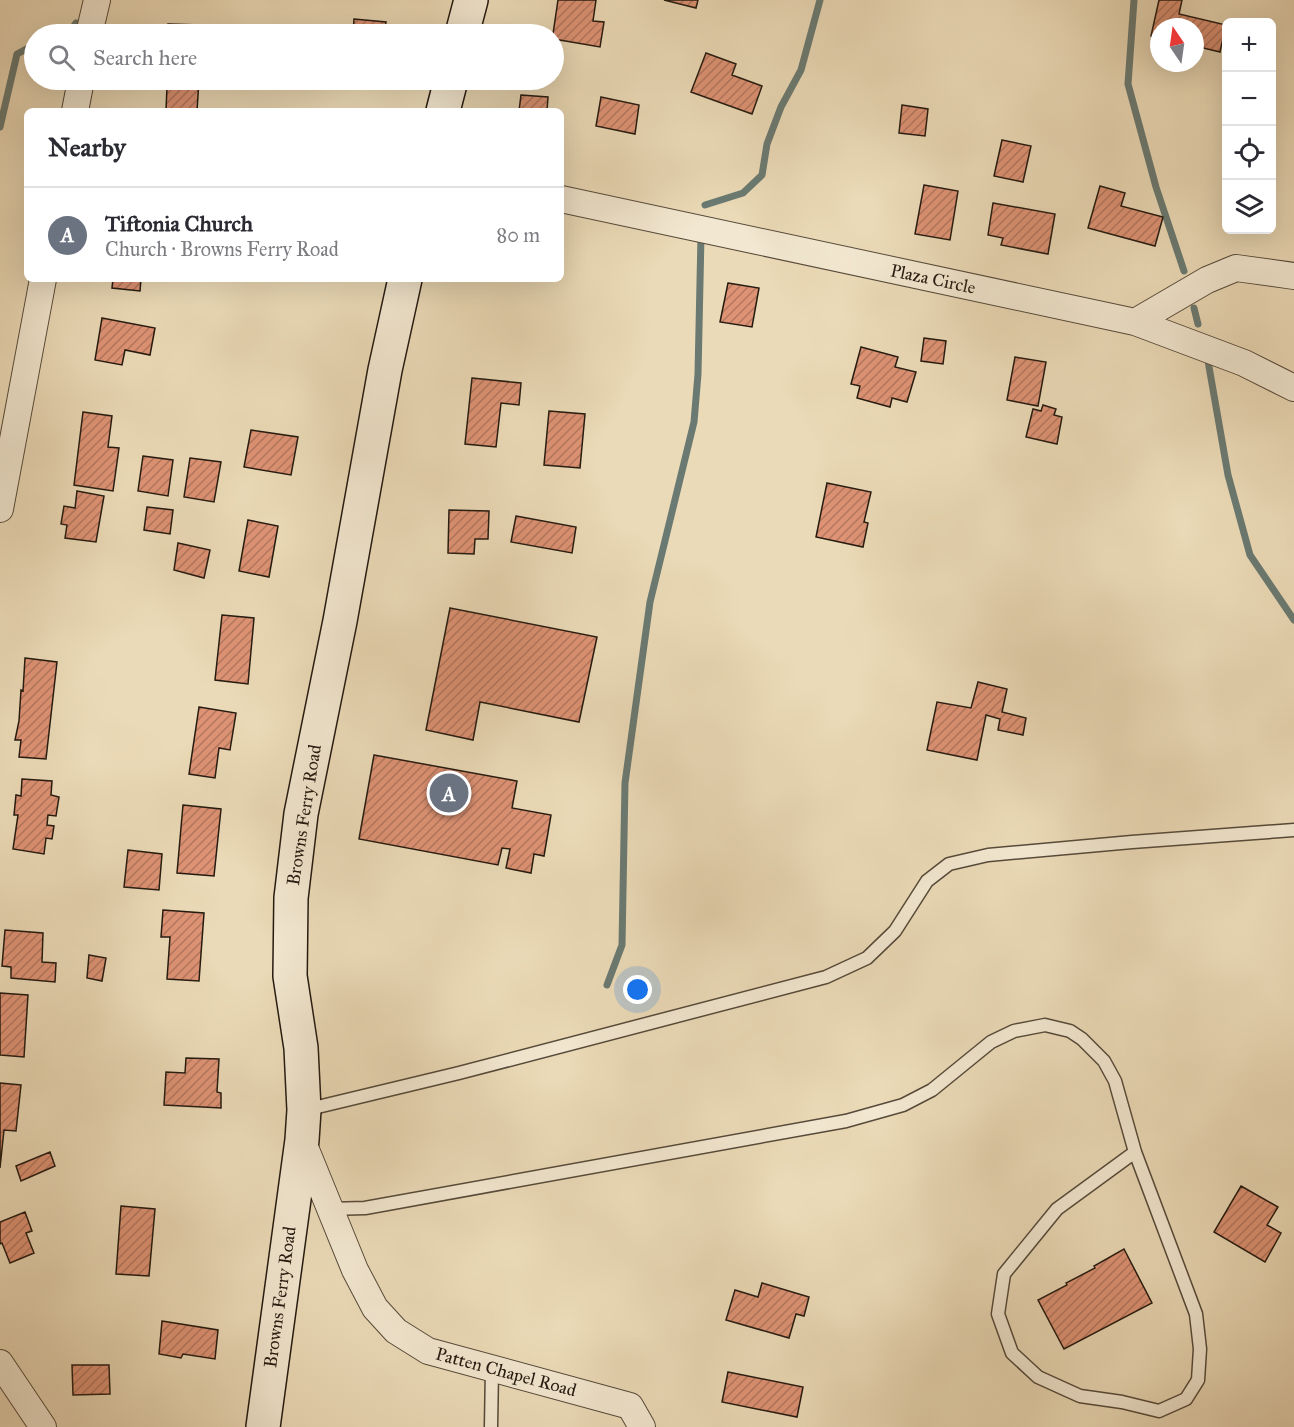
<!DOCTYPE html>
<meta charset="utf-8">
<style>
body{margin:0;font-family:"IM FELL Great Primer",serif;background:#f2f2f3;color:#2b2b33}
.controls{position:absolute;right:18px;top:18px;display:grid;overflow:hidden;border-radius:9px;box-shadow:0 6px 24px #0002}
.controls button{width:54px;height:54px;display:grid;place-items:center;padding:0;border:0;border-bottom:2px solid #e1e1e2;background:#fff;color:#2b2b33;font:30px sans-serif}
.compass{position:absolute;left:1150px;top:18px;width:54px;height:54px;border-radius:50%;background:#fff;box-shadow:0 6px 24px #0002;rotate:347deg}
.you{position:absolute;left:638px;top:990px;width:21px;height:21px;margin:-15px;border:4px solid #fff;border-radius:50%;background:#1a73e8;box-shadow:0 0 0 9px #1a73e833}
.badge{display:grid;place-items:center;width:39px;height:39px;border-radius:50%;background:#db2777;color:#fff;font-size:20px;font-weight:700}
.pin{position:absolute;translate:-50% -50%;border:3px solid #fff;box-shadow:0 2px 6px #0006}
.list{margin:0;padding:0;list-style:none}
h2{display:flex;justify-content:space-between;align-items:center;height:78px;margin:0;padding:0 24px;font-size:26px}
h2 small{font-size:20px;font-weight:400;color:#7c7c81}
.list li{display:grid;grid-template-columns:39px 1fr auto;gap:18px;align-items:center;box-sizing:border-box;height:96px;padding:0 24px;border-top:2px solid #e1e1e2}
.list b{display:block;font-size:22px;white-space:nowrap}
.list p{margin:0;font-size:20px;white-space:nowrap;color:#7c7c81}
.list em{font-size:20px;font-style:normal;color:#7c7c81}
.icon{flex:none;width:33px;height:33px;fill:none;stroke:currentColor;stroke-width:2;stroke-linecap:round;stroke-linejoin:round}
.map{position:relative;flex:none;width:1294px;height:1427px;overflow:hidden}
.search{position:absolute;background:#fff;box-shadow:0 6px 24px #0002;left:24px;top:24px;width:540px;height:66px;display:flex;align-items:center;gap:15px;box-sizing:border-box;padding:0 21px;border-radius:33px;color:#7c7c81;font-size:22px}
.panel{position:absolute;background:#fff;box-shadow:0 6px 24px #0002;left:24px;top:108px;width:540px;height:174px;border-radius:9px}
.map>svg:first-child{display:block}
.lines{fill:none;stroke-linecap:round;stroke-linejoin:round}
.stream{stroke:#6a7a72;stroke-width:7}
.building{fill:url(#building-hatch);stroke:#241a10;stroke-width:1.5}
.lane-casing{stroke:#564a3a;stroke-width:15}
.street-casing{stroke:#564a3a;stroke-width:28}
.secondary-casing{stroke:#241a10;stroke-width:36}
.lane{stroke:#f2e7d0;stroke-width:12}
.street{stroke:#f2e7d0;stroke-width:26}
.secondary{stroke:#f2e7d0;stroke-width:33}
.labels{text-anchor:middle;stroke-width:5;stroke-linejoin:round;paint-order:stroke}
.street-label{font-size:18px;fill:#241a10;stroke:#f2e7d0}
</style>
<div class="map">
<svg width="1294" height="1427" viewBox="0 0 1294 1427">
<defs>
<pattern id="building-hatch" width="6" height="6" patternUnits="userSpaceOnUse" patternTransform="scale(1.5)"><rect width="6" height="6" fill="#de9375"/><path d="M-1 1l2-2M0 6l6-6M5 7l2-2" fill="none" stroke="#b4775f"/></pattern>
</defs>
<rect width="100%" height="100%" fill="#ebdab7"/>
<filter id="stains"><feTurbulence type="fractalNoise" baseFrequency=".00333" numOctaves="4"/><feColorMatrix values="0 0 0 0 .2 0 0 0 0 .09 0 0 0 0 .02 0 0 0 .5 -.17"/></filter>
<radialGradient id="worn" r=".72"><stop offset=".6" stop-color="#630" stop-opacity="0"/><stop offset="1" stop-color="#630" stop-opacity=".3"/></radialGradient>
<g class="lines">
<path class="stream" d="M1134,0l-6,84 28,103 28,84
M58,34l15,-7 3,-4
M0,127l17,-73 17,-9
M705,205l38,-12 19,-18 5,-31 14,-37 20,-37 19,-70
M1194,308l4,16
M1208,361l20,114 22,80 44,65
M607,985l15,-40 3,-162 25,-181 44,-180 4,-48 3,-138"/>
</g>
<path class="building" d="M558,0h38l-3,21 11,1 -4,25 -46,-8 -1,-5z
M664,0h34l-2,8z
M1159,0h23l-3,14 47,11 -6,27 -25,-6v-19h-36v11l-8,-2z
M354,19l32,3 -2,12h-31z
M168,24l33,1 -1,9h-32z
M706,53l30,11 -4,11 30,11 -10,28 -61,-22z
M155,80h44l-2,31h-31l1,-25 -12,-1z
M521,95l27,2 -1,14h-28z
M601,97l38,8 -4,29 -39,-8z
M902,105l26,4 -3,27 -26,-3z
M1272,139h3v77h-3z
M1002,140l29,6 -8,36 -29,-6z
M924,185l34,6 -8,49 -35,-6z
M1100,186l25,7 -4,13 42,11 -8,29 -67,-18z
M993,203l62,11 -7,40 -47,-9 2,-7 -15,-3z
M113,279h28l-1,12 -28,-3z
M728,283l31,5 -7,39 -32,-5z
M102,318l53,10 -5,27 -25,-5 -3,15 -27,-5z
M924,338l22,3 -3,23 -22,-3z
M861,347l37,10 -3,10 21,5 -9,30 -15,-4 -2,9 -33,-9 3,-12 -9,-2z
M1015,357l31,5 -8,44 -31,-6z
M472,378l49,5 -2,22 -18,-2 -5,44 -31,-3z
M1043,405l13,4 -2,6 8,2 -5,27 -31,-7 7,-28 8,2z
M549,411l36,3 -5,54 -36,-3z
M83,412l29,4 -4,31 11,1 -6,43 -39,-6z
M251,430l47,7 -7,38 -47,-8z
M143,456l30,4 -5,36 -30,-5z
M190,458l31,4 -7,40 -30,-5z
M827,483l44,9 -7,30 4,1 -5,24 -47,-10z
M77,491l27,5 -8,46 -31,-4 2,-13 -6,-1 3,-18 11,2z
M147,507l26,3 -3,24 -26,-4z
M449,510l40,1 -1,28h-13l-1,15 -26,-1z
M516,516l60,11 -4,26 -61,-11z
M248,520l30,6 -9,51 -30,-6z
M178,543l32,7 -6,28 -30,-8z
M450,608l147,29 -18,85 -99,-20 -7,38 -47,-10z
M222,615l32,3 -6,66 -33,-4z
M25,658l32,4 -11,97 -27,-2 2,-17h-6l4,-19 2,-31 2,1z
M978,682l29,7 -5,23 24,6 -3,17 -25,-5 2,-11 -14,-4 -9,45 -50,-10 10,-48 34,6z
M199,707l37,6 -6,37 -11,-2 -4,30 -26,-4z
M374,755l143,26 -5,27 39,7 -7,41 -10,-2 -3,19 -25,-5 4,-19 -8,-1 -4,17 -139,-26z
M22,779l30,2 -1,14 8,2 -3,19 -8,-1 -1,10 7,1 -2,13 -6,-1 -2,16 -31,-5 5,-34h-4l2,-20 5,1z
M183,805l38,4 -7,67 -37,-3z
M128,850l34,4 -3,36 -35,-3z
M163,910l41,3 -5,68 -32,-2 3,-42h-9z
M5,930l38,3 -1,29 14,1 -1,19 -44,-4v-11l-9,-1z
M89,955l17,3 -4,23 -15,-3z
M0,993l28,2 -4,62 -24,-2z
M186,1058l33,1 -2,33 4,1v15l-57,-3 2,-33 19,1z
M0,1083l21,2 -5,46 -12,-1 -4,38z
M50,1152l5,14 -34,15 -5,-15z
M1241,1186l37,21 -11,18 14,8 -16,29 -51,-30z
M121,1206l34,3 -6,67 -33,-2z
M25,1212l7,19 -6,2 8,20 -24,10 -8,-20 -2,1v-22z
M1124,1249l28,54 -88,46 -26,-49 29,-15 -1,-2 29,-15 -1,-2z
M762,1283l47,14 -5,19 -8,-2 -7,24 -63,-18 9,-30 23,7z
M162,1321l56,9 -3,29 -32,-5 -2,4 -22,-4z
M72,1365h37l1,29 -37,1z
M728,1372l75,15 -6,30 -75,-15z"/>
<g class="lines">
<g class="lane-casing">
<path id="lane" d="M305,1110l154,-37 367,-96 41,-19 28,-27 32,-50 22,-17 39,-9 144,-13 162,-12
M1135,1152l61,162 4,35 -2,31 -12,19 -27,12 -37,-9 -42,-6 -42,-19 -26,-24 -14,-39 6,-40 53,-65z
M329,1209l36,-1 481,-87 57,-16 29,-15 59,-48 23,-11 31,-6 25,6 12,8 22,22 11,20 20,71
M491,1427l1,-58"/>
</g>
<g class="street-casing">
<path id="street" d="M89,34l8,-34
M75,111l6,-31
M561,199l574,123 72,-42 29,-12 58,8
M1135,322l109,41 50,25
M0,509l43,-230
M302,1140l53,130 20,38 21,23 32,20 202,55 12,21
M0,1363l43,64"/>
</g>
<g class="secondary-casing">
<path id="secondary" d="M462,34l9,-34
M443,111l8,-31
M263,1427l39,-287 2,-30 -3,-62 -11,-72 1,-78 10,-84 39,-193 45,-251 20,-91"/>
</g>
<use href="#lane" class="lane"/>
<use href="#street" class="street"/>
<use href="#secondary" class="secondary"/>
</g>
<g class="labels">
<g class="street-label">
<text transform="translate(933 279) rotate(12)" y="6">Plaza Circle</text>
<text transform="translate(304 815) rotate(-81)" y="6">Browns Ferry Road</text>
<text transform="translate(280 1297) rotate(-82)" y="6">Browns Ferry Road</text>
<text transform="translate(506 1372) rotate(15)" y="6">Patten Chapel Road</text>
</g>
</g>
<rect width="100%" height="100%" filter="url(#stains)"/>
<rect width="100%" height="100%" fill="url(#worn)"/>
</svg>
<div class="controls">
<button>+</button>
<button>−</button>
<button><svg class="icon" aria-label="locate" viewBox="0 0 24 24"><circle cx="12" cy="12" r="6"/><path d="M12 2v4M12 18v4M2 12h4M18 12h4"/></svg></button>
<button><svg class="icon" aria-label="layers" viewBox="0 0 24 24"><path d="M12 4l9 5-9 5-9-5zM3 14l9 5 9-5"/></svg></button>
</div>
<svg class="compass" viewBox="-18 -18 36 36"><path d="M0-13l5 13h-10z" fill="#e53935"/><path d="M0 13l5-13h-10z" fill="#7c7c81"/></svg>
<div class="you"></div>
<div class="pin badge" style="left:449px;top:793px;background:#6b7280">A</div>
<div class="search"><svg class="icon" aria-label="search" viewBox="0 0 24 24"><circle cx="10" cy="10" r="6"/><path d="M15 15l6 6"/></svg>Search here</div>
<section class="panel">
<h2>Nearby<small></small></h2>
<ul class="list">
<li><span class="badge" style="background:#6b7280">A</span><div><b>Tiftonia Church</b><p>Church · Browns Ferry Road</p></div><em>80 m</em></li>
</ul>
</section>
</div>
